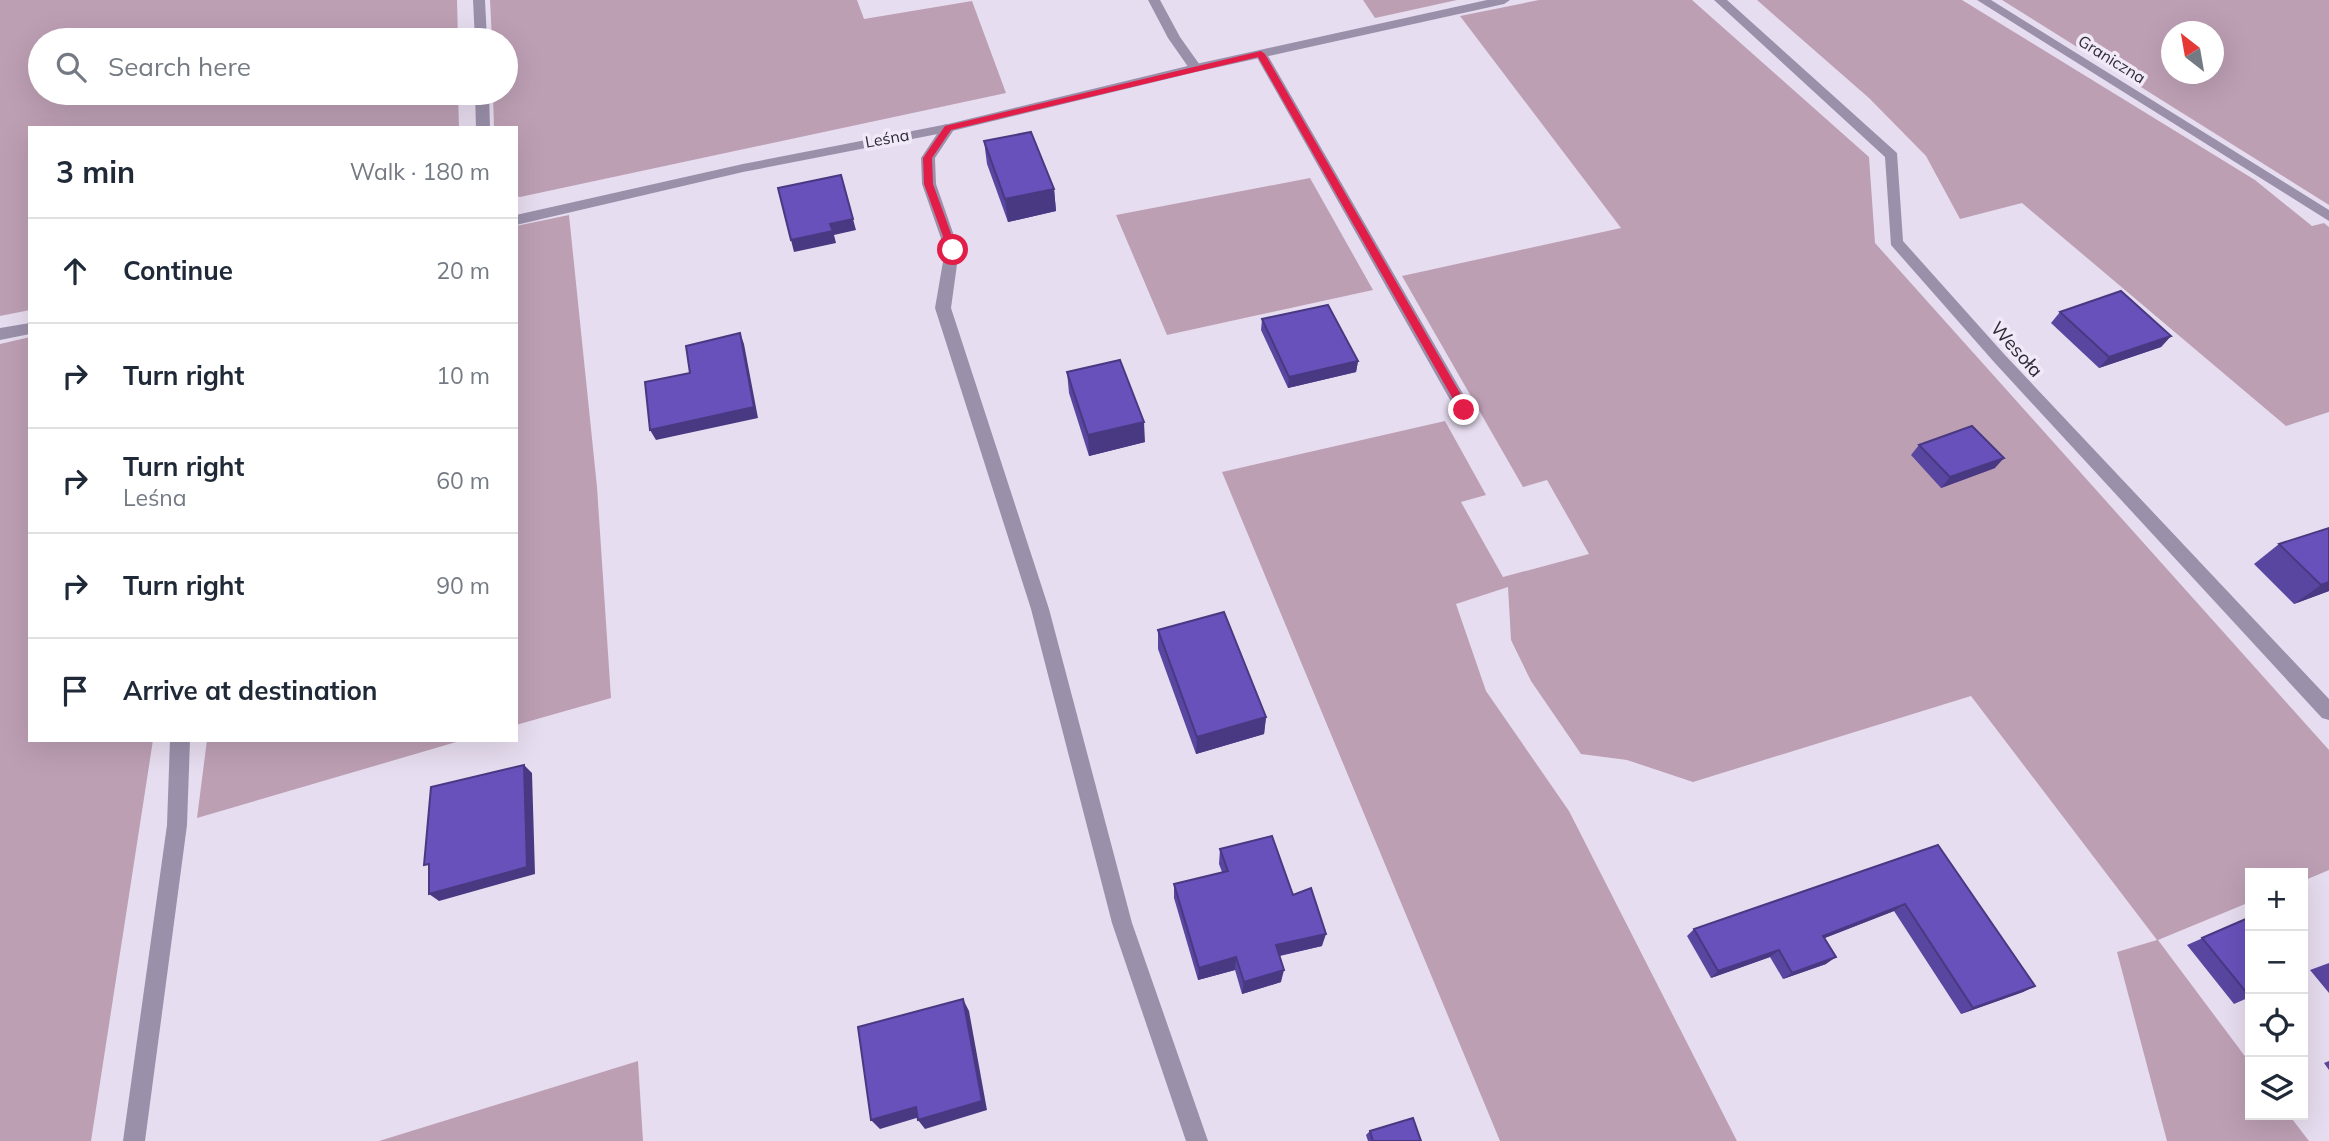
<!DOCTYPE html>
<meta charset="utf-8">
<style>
body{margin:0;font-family:Mulish,sans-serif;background:#f2f2f3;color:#1f2937}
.controls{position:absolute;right:21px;bottom:21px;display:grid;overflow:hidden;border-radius:0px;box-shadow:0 7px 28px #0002}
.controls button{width:63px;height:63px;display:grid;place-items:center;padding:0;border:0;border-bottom:2px solid #e0e1e3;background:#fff;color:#1f2937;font:35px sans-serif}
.compass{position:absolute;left:2161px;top:21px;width:63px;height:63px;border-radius:50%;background:#fff;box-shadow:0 7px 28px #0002;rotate:329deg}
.stop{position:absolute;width:21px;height:21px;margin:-16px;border:5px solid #e11d48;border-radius:50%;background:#fff}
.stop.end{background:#e11d48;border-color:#fff;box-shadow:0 2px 7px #0008}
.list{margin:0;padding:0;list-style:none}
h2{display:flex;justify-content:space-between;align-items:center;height:91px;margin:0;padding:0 28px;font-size:30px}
h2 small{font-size:23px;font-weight:400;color:#747a83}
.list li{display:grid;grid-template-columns:46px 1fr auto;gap:21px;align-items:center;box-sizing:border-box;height:105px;padding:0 28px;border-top:2px solid #e0e1e3}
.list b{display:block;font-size:26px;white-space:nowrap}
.list p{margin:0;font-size:23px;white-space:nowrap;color:#747a83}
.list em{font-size:23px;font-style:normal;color:#747a83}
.icon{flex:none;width:38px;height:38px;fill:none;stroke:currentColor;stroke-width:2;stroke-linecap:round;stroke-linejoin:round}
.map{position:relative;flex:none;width:2329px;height:1141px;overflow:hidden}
.search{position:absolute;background:#fff;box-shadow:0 7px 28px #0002;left:28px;top:28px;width:490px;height:77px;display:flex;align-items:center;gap:18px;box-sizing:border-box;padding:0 24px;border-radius:38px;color:#747a83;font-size:26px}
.panel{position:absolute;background:#fff;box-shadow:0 7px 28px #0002;left:28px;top:126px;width:490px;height:616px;border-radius:0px}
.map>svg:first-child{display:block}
.green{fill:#bd9fb4;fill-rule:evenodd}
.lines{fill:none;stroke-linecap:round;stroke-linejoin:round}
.service{fill:#9b90aa;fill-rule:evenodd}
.minor{fill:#9b90aa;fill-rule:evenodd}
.wall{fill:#5946a0}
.shaded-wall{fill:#493982}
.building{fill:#6851ba;stroke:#493982;stroke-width:2}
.route{fill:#e11d48}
.labels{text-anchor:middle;stroke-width:7;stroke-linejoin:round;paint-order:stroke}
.far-street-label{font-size:16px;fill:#2d2935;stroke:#f1e9f8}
.street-label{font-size:19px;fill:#2d2935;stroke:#f1e9f8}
</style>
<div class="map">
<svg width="2329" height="1141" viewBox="0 0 2329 1141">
<rect width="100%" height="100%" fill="#e7ddf0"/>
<path class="green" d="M0,0h457l1,40h-418v53h418l1,35h-429v182l-30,6z
M490,0h367l7,19 108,-18 34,92 -486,104 -4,-1v-68h-22l-1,-35h13v-53h-14z
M1363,0h94l-82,18z
M1539,0h153l177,157 6,86 454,507v120l-26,11v-8h-53v29l-92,38 92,123v52h39l20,26h-142l-50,-189 40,-12 -186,-244 -278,86 -66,-22 -46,-6 -50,-73 -20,-41 -3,-53 -52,17 30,87 83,120 168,330h-237l-278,-669 223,-51 41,74 -25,7 42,75 86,-23 -42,-74 -24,7 -121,-211 219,-48 -161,-212z
M1757,0h205l293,180 57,46 12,-3 5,4v185l-43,14 -264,-223 -62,16 -34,-63 -57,-58z
M2002,0h327v205zM2172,32h42v42h-42z
M1310,178l63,112 -206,45 -51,-120z
M569,215l28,272 14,211 -95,27v-499z
M30,337v403h123l-62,401h-91v-797z
M207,740h256l-266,78z
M638,1061l5,80h-264z"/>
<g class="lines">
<path class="service" d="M473,0h12l2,40h-12z
M1148,0h12l20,37 22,31 -1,3h-10l-23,-33z
M1261,50l6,4 203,352 2,4 -2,4h-12l-203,-360z
M475,93h14l1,35h-14z
M948,124l7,4 -20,30 1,26 23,66 -8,58 98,301 83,314 76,218h-22l-74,-218 -81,-314 -96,-301 10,-58 -23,-66 -1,-26 22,-33z
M170,740h20l-3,85 -42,316h-22l44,-316z"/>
<path class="minor" d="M1487,0h23l-6,4 -308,68 -248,60 -205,40 -227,53v-10l227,-51 205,-40 248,-60z
M1714,0h13l170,153 6,88 101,113 325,345v21l-7,-2 -328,-356 -103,-117 -6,-88z
M1977,0h14l338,210v11z
M30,323v11l-30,6v-12z"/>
</g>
<path class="wall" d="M984,141l70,48 2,22 -48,11 -21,-58z
M2060,312l111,24 -10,11 -62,21 -48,-45z
M1262,319l96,42 -2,11 -68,16 -27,-58z
M1067,372l78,70 -56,14 -20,-63z
M1919,445l76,23 -54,20 -30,-33z
M2329,528v63l-35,13 -40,-40 25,-20z
M1158,630l108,87 -2,17 -68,20 -38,-105z
M1938,845l97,141 -12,6 -62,22 -67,-103 -69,27 1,26 -43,15 -13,-22 -59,21 -24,-42 7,-7z
M1220,849l73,46 29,51 -42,10 1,26 -39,12 -7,-24 -37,10 -24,-82v-14l48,-12 -3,-8z
M2248,918l2,79 -16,7 -47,-59z
M2329,963v30l-19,-23z
M2329,1061v9l-5,-7z
M1370,1131l51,10h-53l-2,-6z"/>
<path class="shaded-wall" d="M1054,189l2,22 -48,11 -3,-23z
M853,219l3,11 -22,5 2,8 -42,9 -3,-12 39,-16z
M740,333l4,11 14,74 -102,22 -6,-10z
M2171,336l-10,11 -62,21 10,-11z
M1358,361l-2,11 -68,16 1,-11z
M1144,422l1,20 -56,14 -1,-21z
M2004,458l-9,10 -54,20 9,-11z
M2329,582v9l-35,13 27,-19z
M1266,717l-2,17 -68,20 1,-17z
M524,765l8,8 3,101 -96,27 -10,-7z
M1905,904l-11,7 -80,31 9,-6z
M1326,934l-4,12 -49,11 3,-12z
M1779,950l-9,7 -59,21 7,-7z
M1236,957l-1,13 -37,10 1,-12z
M1836,957l-10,7 -43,15 9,-6z
M1284,970l-3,12 -39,12 2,-12z
M2035,986l-12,6 -62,22 12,-6z
M963,999l6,12 18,99 -62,19 -7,-9z
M916,1107l7,9 -43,13 -9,-9z"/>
<path class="building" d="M1031,132l23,57 -49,10 -21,-58z
M841,175l12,44 -23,5 3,7 -42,9 -13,-52z
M2121,291l50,45 -62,21 -49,-45z
M1328,305l30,56 -69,16 -27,-58z
M740,333l14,74 -104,23 -5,-48 45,-9 -4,-27z
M1120,360l24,62 -56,13 -21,-63z
M1972,426l32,32 -54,19 -31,-32z
M2329,528v54l-8,3 -42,-41z
M1224,612l42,105 -69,20 -39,-107z
M524,765l3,102 -98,27v-30l-5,1 7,-78z
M1272,836l21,59 18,-7 15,46 -50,11 8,25 -40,12 -8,-25 -37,11 -25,-84 54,-13 -8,-22z
M1938,845l97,141 -62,22 -68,-104 -82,32 13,21 -44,16 -13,-23 -61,21 -24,-42z
M2248,918l2,3v76l-48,-59z
M963,999l19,102 -64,19 -2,-13 -45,13 -13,-93z
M1413,1118l8,23h-48l-3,-10z"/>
<path class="route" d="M1261,51l4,3 203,353v6h-7l-203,-356 -307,73 -19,28 1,26 24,66 -4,4 -5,-4 -24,-66 -1,-26 22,-32z"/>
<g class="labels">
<g class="far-street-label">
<text transform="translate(2112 59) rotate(32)" y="6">Graniczna</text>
<text transform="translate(887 138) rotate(-10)" y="6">Leśna</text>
</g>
<g class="street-label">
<text transform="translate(2017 349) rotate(48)" y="7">Wesoła</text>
</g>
</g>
</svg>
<div class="controls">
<button>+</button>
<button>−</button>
<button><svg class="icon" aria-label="locate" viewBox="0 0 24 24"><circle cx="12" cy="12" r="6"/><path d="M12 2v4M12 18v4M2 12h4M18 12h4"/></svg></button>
<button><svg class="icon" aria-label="layers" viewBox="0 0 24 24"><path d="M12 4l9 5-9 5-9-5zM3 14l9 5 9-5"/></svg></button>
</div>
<svg class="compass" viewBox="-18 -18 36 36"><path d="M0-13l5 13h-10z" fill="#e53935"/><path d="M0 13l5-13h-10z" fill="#747a83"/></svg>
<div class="stop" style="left:953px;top:250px"></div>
<div class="stop end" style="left:1464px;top:410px"></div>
<div class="search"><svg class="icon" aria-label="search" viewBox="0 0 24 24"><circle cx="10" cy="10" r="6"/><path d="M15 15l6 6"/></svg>Search here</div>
<section class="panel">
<h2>3 min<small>Walk · 180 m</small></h2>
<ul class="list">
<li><svg class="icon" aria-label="ahead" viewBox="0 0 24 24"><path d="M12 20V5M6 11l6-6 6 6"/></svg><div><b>Continue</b></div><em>20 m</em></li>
<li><svg class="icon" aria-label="right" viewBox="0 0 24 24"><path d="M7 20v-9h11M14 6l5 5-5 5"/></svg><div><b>Turn right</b></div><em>10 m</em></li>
<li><svg class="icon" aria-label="right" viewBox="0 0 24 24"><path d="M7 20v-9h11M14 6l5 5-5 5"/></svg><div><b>Turn right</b><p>Leśna</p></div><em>60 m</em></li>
<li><svg class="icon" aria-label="right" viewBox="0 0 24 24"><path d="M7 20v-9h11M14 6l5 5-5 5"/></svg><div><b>Turn right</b></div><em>90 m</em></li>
<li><svg class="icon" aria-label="arrive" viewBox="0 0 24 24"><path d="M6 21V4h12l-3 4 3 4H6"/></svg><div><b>Arrive at destination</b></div></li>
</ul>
</section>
</div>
